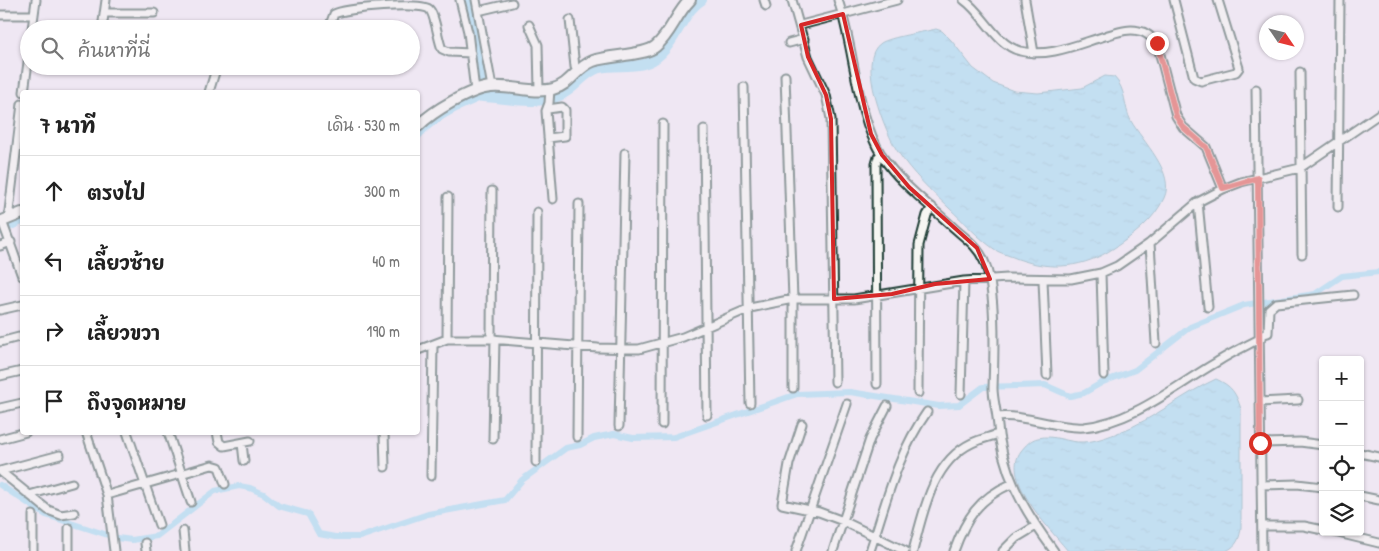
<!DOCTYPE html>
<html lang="th">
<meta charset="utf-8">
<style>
body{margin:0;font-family:"Patrick Hand","Playpen Sans Thai",sans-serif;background:#f2f2f2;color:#222}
.controls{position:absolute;right:15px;bottom:15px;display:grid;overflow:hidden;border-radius:5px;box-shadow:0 1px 4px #0004}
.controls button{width:45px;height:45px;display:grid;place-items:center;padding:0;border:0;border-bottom:1px solid #e0e0e0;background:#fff;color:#222;font:25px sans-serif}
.compass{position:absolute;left:1259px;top:15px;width:45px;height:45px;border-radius:50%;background:#fff;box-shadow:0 1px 4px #0004;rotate:125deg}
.stop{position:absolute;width:15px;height:15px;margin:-11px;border:4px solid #d93025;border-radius:50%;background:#fff}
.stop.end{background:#d93025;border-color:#fff;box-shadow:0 1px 5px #0008}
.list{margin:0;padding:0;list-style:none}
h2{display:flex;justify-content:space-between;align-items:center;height:65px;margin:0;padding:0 20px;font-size:21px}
h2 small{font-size:16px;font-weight:400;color:#767676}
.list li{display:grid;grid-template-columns:32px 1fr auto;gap:15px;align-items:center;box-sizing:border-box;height:70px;padding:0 20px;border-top:1px solid #e0e0e0}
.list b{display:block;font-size:19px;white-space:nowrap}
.list em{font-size:16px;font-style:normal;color:#767676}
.icon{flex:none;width:28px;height:28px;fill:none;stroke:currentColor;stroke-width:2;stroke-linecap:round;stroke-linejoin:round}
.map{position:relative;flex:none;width:1379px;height:551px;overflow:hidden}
.search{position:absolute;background:#fff;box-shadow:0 1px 4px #0004;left:20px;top:20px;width:400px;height:55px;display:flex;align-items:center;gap:12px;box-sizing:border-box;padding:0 18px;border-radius:28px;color:#767676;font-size:19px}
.panel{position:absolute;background:#fff;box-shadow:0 1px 4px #0004;left:20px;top:90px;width:400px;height:345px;border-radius:5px}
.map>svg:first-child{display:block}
.water{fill:url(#water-ripples);stroke:#6298a5}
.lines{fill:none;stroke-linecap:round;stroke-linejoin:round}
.canal{stroke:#8ed4f0;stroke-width:6}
.river{stroke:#8ed4f0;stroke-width:10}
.street-casing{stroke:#1f3d34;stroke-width:11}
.secondary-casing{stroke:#1f3d34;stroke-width:14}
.street{stroke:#f6f6f2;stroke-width:7}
.secondary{stroke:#f6f6f2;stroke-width:10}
.route{stroke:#d93025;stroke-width:6}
.marked{fill:none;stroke:#d62828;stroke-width:4;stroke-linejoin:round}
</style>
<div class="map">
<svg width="1379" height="551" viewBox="0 0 1379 551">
<defs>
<pattern id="water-ripples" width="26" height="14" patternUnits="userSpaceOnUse" patternTransform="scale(1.25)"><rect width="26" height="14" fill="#8ed4f0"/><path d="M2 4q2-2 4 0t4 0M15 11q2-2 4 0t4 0" fill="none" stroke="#7ab7ce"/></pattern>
</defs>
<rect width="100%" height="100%" fill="#efe7f3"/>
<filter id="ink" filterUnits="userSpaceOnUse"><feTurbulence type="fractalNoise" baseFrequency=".02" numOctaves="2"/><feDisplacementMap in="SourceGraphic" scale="10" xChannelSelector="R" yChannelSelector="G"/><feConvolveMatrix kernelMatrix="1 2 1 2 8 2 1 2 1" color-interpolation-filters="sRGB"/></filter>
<g filter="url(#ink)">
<path class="water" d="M936,29l6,2 9,9 22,28 20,15 21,8 24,2 44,-5 23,-12 9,1c13,13 9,29 17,44 11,20 45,52 33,77 -10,22 -30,37 -50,50 -30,20 -62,23 -96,11 -7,-3 -15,-5 -21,-8 -18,-12 -33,-29 -48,-43 -18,-17 -37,-35 -51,-56 -12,-18 -43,-93 -17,-109 9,-6 43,-11 55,-14z
M1216,379c16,7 20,14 25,30v118c-1,11 -4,19 -15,24h-158c-17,-21 -68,-72 -47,-100 4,-5 10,-12 17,-13 16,-4 30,5 45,4 11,0 27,-6 37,-10 34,-13 63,-38 96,-53z"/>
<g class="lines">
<path class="canal" d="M418,137c16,-20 42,-30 65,-40
M0,232l22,-10
M0,485l46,30 71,23 15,2 25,-4 58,-45 24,-5 11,2 14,6 15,12 29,8 11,20 16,3h25l68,-23 77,-14 17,-20 44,-32 14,-3 14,-7 20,-4 19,4 41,-1 123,-43 53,-2 89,14 20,-1 24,-18 62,-2 25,11 14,-3 19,-11 32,-12 55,-43 54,-22 71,-11 27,-18 37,-4"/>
<path class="river" d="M468,0l15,97c23,1 55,9 76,-1 16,-6 24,-23 40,-28 22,-5 44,4 62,-14 17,-16 21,-41 41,-54"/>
<g class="street-casing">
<path id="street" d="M460,0l8,32 7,59
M476,0l16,87
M764,0l2,6
M792,0l16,57 18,38 5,24 4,263
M838,0c17,49 17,112 44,156 18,28 48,49 72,72 11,10 24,18 30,33 13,28 10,96 9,127 0,10 3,20 4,30 4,54 26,91 57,133
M964,0c20,14 31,44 56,51 29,7 58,-7 85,-15 11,-3 22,-8 34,-5 8,1 13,7 18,12l19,73 7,11 23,20 17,42
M1025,0l9,53
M1174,0l20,78 7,3 35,-9 3,-4 -21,-68
M478,11l34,-8
M104,13h50
M0,15h34
M570,20l5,47 3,4
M331,22l3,-8c11,-6 86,-12 95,-5 6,5 9,31 13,40l7,3 22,1
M529,25l9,20 1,45
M801,25l96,-25
M32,29l4,-29
M102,29l4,-29
M789,43l15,-4
M1300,72l2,182
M785,76l8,223v89
M744,87l6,316
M1256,89l6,462
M550,90l-1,13 -3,8 7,88
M24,92l5,-37
M209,92l8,-26
M548,109l14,-2 3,3v26l-17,2
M704,129l3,286
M1198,202l10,105
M1338,207l2,-207
M14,216l-5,-5 13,-107
M2,221l20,55
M1150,243l6,100
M0,246l11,-4
M1101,273l3,102
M1043,280l4,95
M0,310l22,-5
M1261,335l7,-2 1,-24 7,-6 77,-8
M447,339l1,-142
M491,339l1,-148
M0,342l19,-5
M418,350l29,-11h44l107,9 41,1 44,-12 67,-29 43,-9h61l110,-18 43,-3 64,1 30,-6 16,-7 33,-23 48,-41 25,-13 18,-7 59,-14 79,-54
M0,376l22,-5
M877,384l-1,-220 2,-7 4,-2
M918,393l1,-148 8,-30 5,-8
M961,394l3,-113
M1260,402l38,-2
M0,408l22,-5
M997,417c30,-3 58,12 87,10 50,-5 91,-41 133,-65 14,-9 29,-16 44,-24
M662,424l1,-300
M802,424l-13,40 -7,40 37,8 24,9 62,30
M619,426l6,-273
M86,432l21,63 7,56
M127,432l32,93
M168,432l23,70
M217,432l2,10 5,4 26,-5
M384,432l1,35
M577,437l2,-233
M0,439l26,-7
M493,439l2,-100
M242,443l2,18
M1260,443l40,-1 23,3
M1360,453l19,4
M536,462l1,-250
M0,471l48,39 13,5 13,-2
M0,471l60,-16
M431,476l2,-131
M1261,485l36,-1 26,3
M29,495l43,-12
M107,495l105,-30 7,2 6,17
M1360,496l19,4
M1262,526h42l19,4
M69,528v23
M183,531l2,20
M1334,532l45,11
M145,543l1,8
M33,551v-36
M796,551l51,-147
M833,551l37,-112 17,-33
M870,551c16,-48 27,-97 57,-139
M913,551c10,-38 19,-89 59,-108 8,-4 18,-6 26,-9
M954,551c12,-33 25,-53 57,-67
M1003,551l13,-13 20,-12"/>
</g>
<g class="secondary-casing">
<path id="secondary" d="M418,126c15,-15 52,-37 73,-39 20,-2 42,7 62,2 17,-4 24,-22 40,-28 16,-6 52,-5 63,-15 15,-13 20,-32 34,-46
M0,222l22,-9"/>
</g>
<use href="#street" class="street"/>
<use href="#secondary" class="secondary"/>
</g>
</g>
<g class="lines" filter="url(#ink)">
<path class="route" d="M1157,43l19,73 7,11 23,20 17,41 35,-10 2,265"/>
</g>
<path d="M0 0H1379V551H0ZM843,14l28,120 11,21 27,32 68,61 13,31 -55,5 -43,10 -58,5 -3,-180 -5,-24 -18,-38 -7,-32z" fill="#efe7f3" fill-opacity=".55" fill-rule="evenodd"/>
<path class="marked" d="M843,14l28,120 11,21 27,32 68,61 13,31 -55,5 -43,10 -58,5 -3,-180 -5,-24 -18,-38 -7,-32z"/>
</svg>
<div class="controls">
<button>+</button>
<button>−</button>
<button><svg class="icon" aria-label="locate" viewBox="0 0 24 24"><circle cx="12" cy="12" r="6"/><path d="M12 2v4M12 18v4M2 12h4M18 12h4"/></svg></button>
<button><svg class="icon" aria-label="layers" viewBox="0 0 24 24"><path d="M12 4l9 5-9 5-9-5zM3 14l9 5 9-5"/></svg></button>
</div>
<svg class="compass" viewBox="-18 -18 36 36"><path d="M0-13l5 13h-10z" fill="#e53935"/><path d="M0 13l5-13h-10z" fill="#767676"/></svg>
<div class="stop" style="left:1260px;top:443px"></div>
<div class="stop end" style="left:1157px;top:43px"></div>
<div class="search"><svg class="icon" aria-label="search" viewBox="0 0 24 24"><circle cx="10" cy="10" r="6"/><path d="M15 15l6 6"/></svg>ค้นหาที่นี่</div>
<section class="panel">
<h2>7 นาที<small>เดิน · 530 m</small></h2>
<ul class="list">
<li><svg class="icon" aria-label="ahead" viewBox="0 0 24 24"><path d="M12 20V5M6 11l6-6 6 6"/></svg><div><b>ตรงไป</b></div><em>300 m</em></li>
<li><svg class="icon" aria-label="left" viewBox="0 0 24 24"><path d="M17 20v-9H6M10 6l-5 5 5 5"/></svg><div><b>เลี้ยวซ้าย</b></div><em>40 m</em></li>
<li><svg class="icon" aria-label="right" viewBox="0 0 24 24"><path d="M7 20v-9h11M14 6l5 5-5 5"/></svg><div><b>เลี้ยวขวา</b></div><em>190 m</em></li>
<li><svg class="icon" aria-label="arrive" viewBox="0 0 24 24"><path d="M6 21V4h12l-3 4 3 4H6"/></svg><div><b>ถึงจุดหมาย</b></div></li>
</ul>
</section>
</div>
